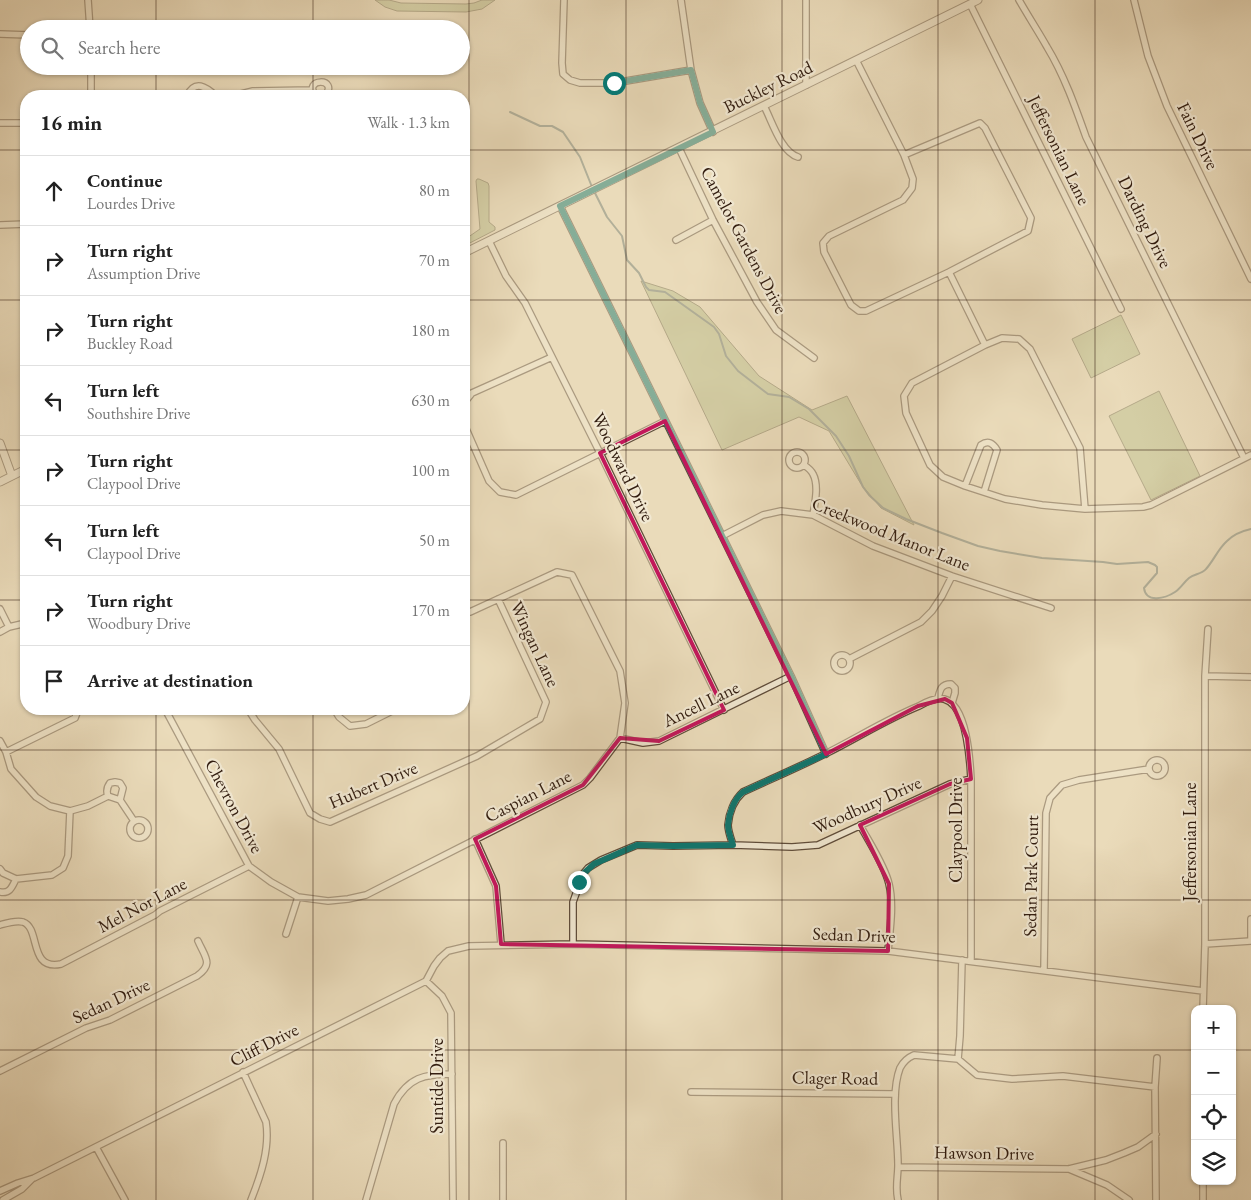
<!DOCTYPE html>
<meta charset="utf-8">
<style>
body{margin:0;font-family:"EB Garamond",serif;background:#f6f6f6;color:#222}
.controls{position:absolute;right:15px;bottom:15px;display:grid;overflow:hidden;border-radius:10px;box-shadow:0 1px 4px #0004}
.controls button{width:45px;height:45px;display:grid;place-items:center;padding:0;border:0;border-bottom:1px solid #e0e0e0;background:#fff;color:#222;font:25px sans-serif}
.stop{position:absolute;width:15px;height:15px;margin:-11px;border:4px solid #0f766e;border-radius:50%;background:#fff}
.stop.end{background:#0f766e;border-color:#fff;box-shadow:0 1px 5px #0008}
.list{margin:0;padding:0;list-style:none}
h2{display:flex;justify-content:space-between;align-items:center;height:65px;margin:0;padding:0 20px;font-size:21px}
h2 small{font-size:16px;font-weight:400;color:#767676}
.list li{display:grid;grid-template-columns:32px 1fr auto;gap:15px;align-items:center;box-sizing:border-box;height:70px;padding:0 20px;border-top:1px solid #e0e0e0}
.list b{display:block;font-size:19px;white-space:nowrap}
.list p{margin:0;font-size:16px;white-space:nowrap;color:#767676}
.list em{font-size:16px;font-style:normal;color:#767676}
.icon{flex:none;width:28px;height:28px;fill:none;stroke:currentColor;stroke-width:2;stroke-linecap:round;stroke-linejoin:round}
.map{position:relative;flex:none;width:1251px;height:1200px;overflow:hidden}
.search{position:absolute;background:#fff;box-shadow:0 1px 4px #0004;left:20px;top:20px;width:450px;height:55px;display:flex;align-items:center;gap:12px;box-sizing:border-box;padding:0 18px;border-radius:28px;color:#767676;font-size:19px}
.panel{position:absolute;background:#fff;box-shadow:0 1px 4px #0004;left:20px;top:90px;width:450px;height:625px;border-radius:20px}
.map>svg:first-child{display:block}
.green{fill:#bbbf8d;stroke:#766e4e}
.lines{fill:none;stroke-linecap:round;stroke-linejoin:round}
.stream{stroke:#6f7b71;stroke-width:2}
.minor-casing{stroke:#5f4c3a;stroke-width:8}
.tertiary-casing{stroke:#5f4c3a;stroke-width:9}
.minor{stroke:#f1e8d2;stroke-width:5.5}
.tertiary{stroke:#f1e8d2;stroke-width:7}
.route{stroke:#0f766e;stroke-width:6}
.marked{fill:none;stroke:#c2185b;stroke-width:4;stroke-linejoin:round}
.grid{fill:none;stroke:#311c0f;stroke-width:1;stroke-opacity:0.55}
.labels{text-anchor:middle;stroke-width:4.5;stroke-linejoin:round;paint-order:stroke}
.street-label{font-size:18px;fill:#311c0f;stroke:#f1e8d2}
</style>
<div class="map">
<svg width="1251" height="1200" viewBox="0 0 1251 1200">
<rect width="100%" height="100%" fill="#eadbba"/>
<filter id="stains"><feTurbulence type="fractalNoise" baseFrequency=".004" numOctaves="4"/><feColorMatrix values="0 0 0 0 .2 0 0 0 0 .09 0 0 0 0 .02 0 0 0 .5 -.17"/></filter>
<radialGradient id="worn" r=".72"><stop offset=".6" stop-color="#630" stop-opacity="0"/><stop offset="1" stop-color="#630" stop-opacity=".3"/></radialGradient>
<path class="green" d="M375,0h14l12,3 65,1 8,-1 8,-3h13l-13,9 -16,3 -69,-1 -12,-4z
M477,179h2l9,4 1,3v36l6,5v3l-31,16v-6l16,-11 -4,-48z
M641,281l32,10 27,16 59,69 53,34 35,-14 67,129 -33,-17 -20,-24 -32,-53 -30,-14 -77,33z
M1121,315l19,39 -49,24 -19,-39z
M1159,391l41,85 -49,24 -42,-84z"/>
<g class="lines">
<path class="stream" d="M510,112l30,14h12l11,6 17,25 12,30
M594,191l13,26 15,19 5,24 12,13 7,14 3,3 16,2 49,35 5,7 7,22 12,15 30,23 21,3 20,12 27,27 13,20 14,31 6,8 14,13 23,11 36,14 36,13 22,5 42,7 61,4 14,2 31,-2 7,3 2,2v6l-13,15c2,16 22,10 31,4 6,-4 9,-10 14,-14 5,-4 13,-4 17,-9 8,-9 12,-20 21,-28 7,-7 15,-10 24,-12"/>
<g class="minor-casing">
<path id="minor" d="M88,0l2,29
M564,0l-2,63 1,11 7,6 10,3h34l77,-13
M681,0l10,70 9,33 13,29
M1019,0c9,16 19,31 28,47 17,28 28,59 39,90l158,321
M1134,0l14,56 19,50 84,173
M970,4l151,305
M0,34l29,1
M856,60l48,95 9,24 -1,9 -9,12 -74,36 -6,7 1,9 27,53 8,6h7l83,-39 79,-41 3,-13 -46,-90 -5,-5 -76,32
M91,66v30
M806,85v-85
M187,96c8,-17 19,-9 29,0
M233,96l20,-5 59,-1
M316,96c-15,-18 24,-19 9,0
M764,106c8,15 17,46 34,51
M0,123h26
M679,148l34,72 44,82 19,28 38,28
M560,206l231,470 35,78
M0,225l26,-1
M676,240l37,-20
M489,241l17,35 19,27 75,150 124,257
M949,272l36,73
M464,403l8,-10 80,-36
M464,424l25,57 11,11 16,3 149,-74
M789 460a8 8 0 1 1 16 0a8 8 0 1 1-16 0Z
M804,465c3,2 7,5 9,9 6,11 2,29 0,41
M965,486l16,-41c7,-5 12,-2 16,5l-13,42
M1085,509l-5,-61 -50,-99 -11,-10 -17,-1 -17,7 -73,38 -8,13 2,17 24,52 13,12 22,9 40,13 37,6 43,4 58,-2 8,-2 100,-50
M722,536l41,-21 18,-4 32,4 60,31 79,30 99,32
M0,609l9,18
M0,632l9,-5 17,-4
M834 663a8 8 0 1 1 16 0a8 8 0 1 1-16 0Z
M849,659l72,-37 11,-11 10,-15 10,-20
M1205,676l46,1
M938,698c2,-8 3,-14 13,-14l4,4v5l-3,10
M165,709l84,157 22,16 27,15 30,4 20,-2 18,-4 217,-110 7,-7 30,-40 5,-35 -5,-32 -48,-96 -15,-3 -87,40 -6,-1
M248,709l7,11 24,29 31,64 10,6 10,3 147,-66 63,-37 6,-17 -48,-103
M334,709l5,8 11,9 16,-2 30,-15
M620,738l23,5 16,-2 132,-65
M0,741l6,11 5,17 25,28 14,9 20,5 18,-5 20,-10 12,4 14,21
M6,752l69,-34 3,-8 -1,-1
M1149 768a8 8 0 1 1 16 0a8 8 0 1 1-16 0Z
M108,796c-2,-5 -1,-9 2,-13l5,-1 5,1 3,5 -3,12
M130 829a9 9 0 1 1 18 0a9 9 0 1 1-18 0Z
M860,825c9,17 25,41 29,59 5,20 1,46 -1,67
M475,839l21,47 5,58
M733,845c-2,-6 -5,-14 -5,-20 1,-12 6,-25 15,-33 28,-13 56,-25 84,-39 30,-15 60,-34 92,-47 7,-4 17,-9 25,-7 23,6 26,61 27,80v182
M0,869l3,4 13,6 36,-4 11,-7 5,-12 2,-45
M0,892c10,2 12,-5 16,-13
M0,925c7,-2 16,-5 23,-3 18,6 5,49 38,42l94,-49 5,-4 89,-45
M286,934l12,-37
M1251,941v-22
M573,944v-42l10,-28 5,-6 13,-8 36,-15 36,1 60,-1 59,2 26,-2 132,-61 21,-5
M1205,944l46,-3
M1044,970l2,-157 4,-15 12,-13 17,-5 70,-11
M426,981l16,15 9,17 2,187
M1203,1009l2,-65v-268l3,-47
M958,1059l2,-23 2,-76
M0,1071l86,-43 24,-8 87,-44c17,-12 8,-19 1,-35
M243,1072l23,50c4,26 -5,53 -15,78
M691,1092l204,2
M96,1147l29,53
M898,1167l171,2 37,-9 18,-7 14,-6 18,-13
M1069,1169l38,16 22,15
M0,1191l18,-8 16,-5 392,-197 8,-15 6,-8 8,-7 21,-5 104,-2 315,7 315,40
M3,1200l19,-11 10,-10
M366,1200l28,-96c14,-27 31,-30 58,-30
M503,1200v-57
M898,1200c-3,-12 0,-23 0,-35 0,-28 -8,-71 2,-97 3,-6 7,-10 14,-13l44,4 19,16 35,4 51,-3 92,11
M1156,1200l-1,-113 2,-29
M1203,1200v-19"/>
</g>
<g class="tertiary-casing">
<path id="tertiary" d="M464,253l514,-253
M0,443l12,33
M0,482l26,-13"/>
</g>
<use href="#minor" class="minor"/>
<use href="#tertiary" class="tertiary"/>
</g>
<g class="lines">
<path class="route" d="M579,882l4,-8 11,-10 43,-19 36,1 60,-1c-2,-6 -5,-14 -5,-20 1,-12 6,-26 15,-33l83,-38 -35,-78 -231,-470 153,-74 -13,-29 -9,-33 -77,13"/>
</g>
<path d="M0 0H1251V1200H0ZM665,421l161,333 92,-48 27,-7 7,4 15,35 4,41 -21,5 -90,41 29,59 -1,67 -387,-7 -5,-58 -21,-47 108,-54 37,-47 39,3 65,-31 -124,-257z" fill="#eadbba" fill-opacity=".55" fill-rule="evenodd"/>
<path class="marked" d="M665,421l161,333 92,-48 27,-7 7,4 15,35 4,41 -21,5 -90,41 29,59 -1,67 -387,-7 -5,-58 -21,-47 108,-54 37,-47 39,3 65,-31 -124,-257z"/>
<path class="grid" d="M156,0v29M313,0v29M469,0v1200M626,0v1200M782,0v1200M938,0v1200M1095,0v1200M156,66v30M313,66v30M0,150h26M464,150h787M0,300h26M464,300h787M0,450h26M464,450h787M0,600h26M464,600h787M156,709v491M313,709v491M0,750h1251M0,900h1251M0,1050h1195M1232,1050h19"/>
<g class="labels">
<g class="street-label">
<text transform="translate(768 87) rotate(-26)" y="6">Buckley Road</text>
<text transform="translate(1198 136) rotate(64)" y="6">Fain Drive</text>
<text transform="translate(1059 150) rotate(64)" y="6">Jeffersonian Lane</text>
<text transform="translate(1145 222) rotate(64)" y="6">Darding Drive</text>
<text transform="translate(744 240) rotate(62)" y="6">Camelot Gardens Drive</text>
<text transform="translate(623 467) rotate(64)" y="6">Woodward Drive</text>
<text transform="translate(891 534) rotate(22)" y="6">Creekwood Manor Lane</text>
<text transform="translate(535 644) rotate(65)" y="6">Wingan Lane</text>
<text transform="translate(701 704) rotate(-26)" y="6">Ancell Lane</text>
<text transform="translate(373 785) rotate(-23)" y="6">Hubert Drive</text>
<text transform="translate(528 796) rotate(-27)" y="6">Caspian Lane</text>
<text transform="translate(867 805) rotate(-24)" y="6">Woodbury Drive</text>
<text transform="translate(234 806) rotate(62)" y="6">Chevron Drive</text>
<text transform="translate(956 830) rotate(-90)" y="6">Claypool Drive</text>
<text transform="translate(1190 842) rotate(-90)" y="6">Jeffersonian Lane</text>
<text transform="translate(1031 876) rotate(-89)" y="6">Sedan Park Court</text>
<text transform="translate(142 905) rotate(-28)" y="6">Mel Nor Lane</text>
<text transform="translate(854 935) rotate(2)" y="6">Sedan Drive</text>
<text transform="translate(111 1001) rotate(-25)" y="6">Sedan Drive</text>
<text transform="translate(264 1045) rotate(-27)" y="6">Cliff Drive</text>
<text transform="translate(835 1078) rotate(1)" y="6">Clager Road</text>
<text transform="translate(437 1086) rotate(-90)" y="6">Suntide Drive</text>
<text transform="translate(984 1153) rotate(1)" y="6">Hawson Drive</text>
</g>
</g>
<rect width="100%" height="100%" filter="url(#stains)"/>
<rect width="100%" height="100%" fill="url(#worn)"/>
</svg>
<div class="controls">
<button>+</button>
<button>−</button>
<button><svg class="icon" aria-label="locate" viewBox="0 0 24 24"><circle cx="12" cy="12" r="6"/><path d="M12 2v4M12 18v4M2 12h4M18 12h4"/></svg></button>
<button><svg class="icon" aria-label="layers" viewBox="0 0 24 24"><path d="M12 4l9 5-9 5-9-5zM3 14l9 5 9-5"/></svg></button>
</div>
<div class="stop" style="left:614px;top:83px"></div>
<div class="stop end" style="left:579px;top:882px"></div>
<div class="search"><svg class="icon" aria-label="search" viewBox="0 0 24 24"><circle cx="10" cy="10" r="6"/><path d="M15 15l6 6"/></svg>Search here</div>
<section class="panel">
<h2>16 min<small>Walk · 1.3 km</small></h2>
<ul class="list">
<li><svg class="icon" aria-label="ahead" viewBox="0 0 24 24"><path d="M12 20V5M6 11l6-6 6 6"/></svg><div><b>Continue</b><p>Lourdes Drive</p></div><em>80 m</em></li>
<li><svg class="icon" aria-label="right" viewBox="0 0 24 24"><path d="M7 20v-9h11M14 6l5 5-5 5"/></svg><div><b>Turn right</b><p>Assumption Drive</p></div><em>70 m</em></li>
<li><svg class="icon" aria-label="right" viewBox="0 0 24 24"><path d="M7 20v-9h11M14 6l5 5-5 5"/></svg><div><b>Turn right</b><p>Buckley Road</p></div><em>180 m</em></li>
<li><svg class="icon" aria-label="left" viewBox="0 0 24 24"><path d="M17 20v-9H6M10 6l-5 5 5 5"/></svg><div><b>Turn left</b><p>Southshire Drive</p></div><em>630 m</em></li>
<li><svg class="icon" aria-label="right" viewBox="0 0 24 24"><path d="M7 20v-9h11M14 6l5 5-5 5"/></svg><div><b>Turn right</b><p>Claypool Drive</p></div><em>100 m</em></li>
<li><svg class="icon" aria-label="left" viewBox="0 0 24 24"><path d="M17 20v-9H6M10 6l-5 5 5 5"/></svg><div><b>Turn left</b><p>Claypool Drive</p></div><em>50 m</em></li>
<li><svg class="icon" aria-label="right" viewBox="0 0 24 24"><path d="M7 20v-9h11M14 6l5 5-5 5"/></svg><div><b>Turn right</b><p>Woodbury Drive</p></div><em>170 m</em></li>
<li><svg class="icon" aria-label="arrive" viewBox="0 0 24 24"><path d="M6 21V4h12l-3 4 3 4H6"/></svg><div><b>Arrive at destination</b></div></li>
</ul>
</section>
</div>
